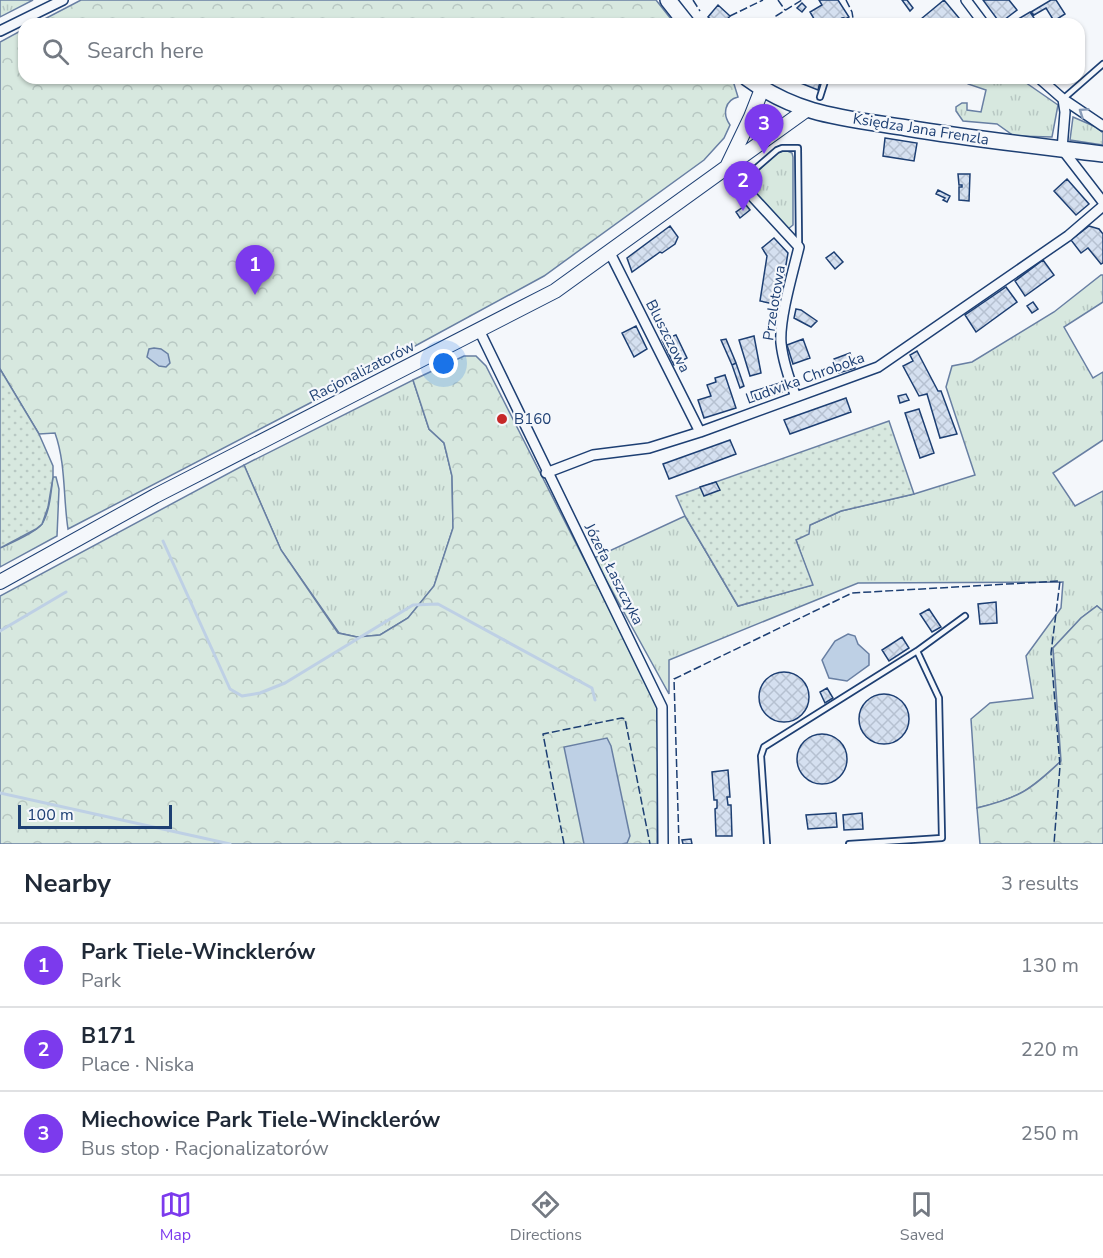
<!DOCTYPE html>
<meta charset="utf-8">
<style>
body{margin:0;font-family:"Nunito Sans",sans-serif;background:#f2f2f3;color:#1f2937}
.scale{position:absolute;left:18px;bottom:15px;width:154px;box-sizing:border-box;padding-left:6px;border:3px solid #1d3f73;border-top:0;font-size:16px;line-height:21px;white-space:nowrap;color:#1d3f73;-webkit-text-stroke:4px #f4f7fb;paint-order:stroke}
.you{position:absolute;left:444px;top:364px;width:21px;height:21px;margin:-15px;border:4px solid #fff;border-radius:50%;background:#1a73e8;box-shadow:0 0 0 9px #1a73e833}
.badge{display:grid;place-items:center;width:39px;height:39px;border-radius:50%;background:#7c3aed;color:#fff;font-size:20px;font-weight:700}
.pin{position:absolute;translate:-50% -50px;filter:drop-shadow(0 2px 3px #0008)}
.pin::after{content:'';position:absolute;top:32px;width:21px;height:18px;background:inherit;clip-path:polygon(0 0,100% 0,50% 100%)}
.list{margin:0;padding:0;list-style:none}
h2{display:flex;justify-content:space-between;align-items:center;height:78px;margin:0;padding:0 24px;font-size:26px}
h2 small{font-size:20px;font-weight:400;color:#747a83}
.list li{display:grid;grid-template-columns:39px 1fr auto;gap:18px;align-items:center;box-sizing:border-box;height:84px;padding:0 24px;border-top:2px solid #e0e1e3}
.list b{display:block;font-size:22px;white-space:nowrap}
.list p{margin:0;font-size:20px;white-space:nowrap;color:#747a83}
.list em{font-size:20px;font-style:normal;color:#747a83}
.icon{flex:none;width:33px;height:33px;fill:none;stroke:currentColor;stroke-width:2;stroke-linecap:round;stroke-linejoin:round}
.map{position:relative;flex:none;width:1103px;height:844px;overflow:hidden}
.search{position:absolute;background:#fff;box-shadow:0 2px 4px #0004;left:18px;right:18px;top:18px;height:66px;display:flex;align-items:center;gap:15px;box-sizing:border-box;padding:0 21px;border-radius:18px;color:#747a83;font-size:22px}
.sheet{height:330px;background:#fff}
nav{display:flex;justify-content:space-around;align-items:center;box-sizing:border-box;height:84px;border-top:2px solid #e0e1e3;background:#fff;font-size:16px;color:#747a83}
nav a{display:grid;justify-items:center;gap:3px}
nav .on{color:#7c3aed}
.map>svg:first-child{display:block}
.grass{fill:url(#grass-tufts);stroke:#687fa3;stroke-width:1.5}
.forest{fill:url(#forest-crowns);stroke:#687fa3;stroke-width:1.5}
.garden{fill:url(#garden-dots);stroke:#687fa3;stroke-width:1.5}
.water{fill:#bed0e5;stroke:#687fa3;stroke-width:1.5}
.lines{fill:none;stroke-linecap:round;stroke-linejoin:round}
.stream{stroke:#bed0e5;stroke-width:3}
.building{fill:url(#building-cross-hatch);stroke:#1d3f73;stroke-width:1.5}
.lane-casing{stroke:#1d3f73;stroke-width:8}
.street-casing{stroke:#1d3f73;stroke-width:12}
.secondary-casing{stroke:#1d3f73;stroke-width:16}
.primary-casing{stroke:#1d3f73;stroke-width:18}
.lane{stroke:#f4f7fb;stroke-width:4.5}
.street{stroke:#f4f7fb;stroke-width:9}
.secondary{stroke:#f4f7fb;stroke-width:14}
.primary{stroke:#f4f7fb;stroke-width:15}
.fence{stroke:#1d3f73;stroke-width:1.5;stroke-dasharray:8 3;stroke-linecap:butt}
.oneway{stroke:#889bb7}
.poi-dot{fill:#c62828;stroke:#f4f7fb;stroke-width:2}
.labels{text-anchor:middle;stroke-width:4.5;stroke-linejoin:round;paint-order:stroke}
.street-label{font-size:15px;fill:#1d3f73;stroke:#f4f7fb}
.poi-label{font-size:15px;fill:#1d3f73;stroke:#f4f7fb;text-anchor:start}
</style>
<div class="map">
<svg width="1103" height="844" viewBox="0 0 1103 844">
<defs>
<pattern id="grass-tufts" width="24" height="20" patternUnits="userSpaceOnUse" patternTransform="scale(1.5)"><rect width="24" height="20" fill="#d7e8df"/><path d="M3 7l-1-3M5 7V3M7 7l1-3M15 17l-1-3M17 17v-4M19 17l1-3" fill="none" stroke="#b8c8c3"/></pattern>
<pattern id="forest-crowns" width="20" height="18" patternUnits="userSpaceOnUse" patternTransform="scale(1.5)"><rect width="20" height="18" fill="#d7e8df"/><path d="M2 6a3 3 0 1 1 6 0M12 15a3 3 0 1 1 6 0" fill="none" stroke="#b8c8c3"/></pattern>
<pattern id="garden-dots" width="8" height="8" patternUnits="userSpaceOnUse" patternTransform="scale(1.5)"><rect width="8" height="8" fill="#d7e8df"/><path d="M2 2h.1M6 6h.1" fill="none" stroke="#b8c8c3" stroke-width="1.8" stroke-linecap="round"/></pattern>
<pattern id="building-cross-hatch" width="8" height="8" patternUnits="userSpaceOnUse" patternTransform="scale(1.5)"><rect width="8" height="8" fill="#d5e0f0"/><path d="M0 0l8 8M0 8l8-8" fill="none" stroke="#b6c1d1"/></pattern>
</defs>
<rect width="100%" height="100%" fill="#f4f7fb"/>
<path class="grass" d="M0,0h33l-33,17z
M969,78h50l39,27 -6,32 -38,-1 -17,-12 -34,-3 -7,-10v-4l6,-4h5v7l14,2 5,-22 -18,-6 -1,-3z
M1073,117l23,10 7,6v12l-33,-5z
M785,150l7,3 1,4v68l-5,4 -42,-47 31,-29z
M1101,275h2v27l-39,25 29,51 10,-6v68l-50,33 22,33 28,-15v120l-6,-5 -16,12 -28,30 8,113c-31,29 -42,37 -84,47l-6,-89 19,-16 43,-5 -7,-42 35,-48 2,-26 -205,1 -189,77v34l-75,-136 91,-42 53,90 74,-21 -16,-45 14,-15 31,-14 73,-17 61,-19 -29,-88 6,-21 20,-4 82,-50z
M413,380l16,49 15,14 8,33 1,52 -19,58 -26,32 -28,17 -23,2 -18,-4 -58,-83 -37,-85z
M53,477h3l3,12 -2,47 -57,31v-19c11,-5 35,-15 42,-24 8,-13 9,-32 11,-47z"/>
<path class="forest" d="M81,0h575l19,24h-640z
M24,29v49h705l5,6 4,13c-13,3 -16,17 -8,28l-6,13 -20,22 -160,116 -232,126 -244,127c-5,-32 -2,-65 -13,-96l-16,1 -39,-65v-327z
M464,356h12l10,10 169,333 3,11 -1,134h-657v-248l244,-131 37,85 57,83 19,4 23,-2 28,-17 26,-32 19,-58 -1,-52 -8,-33 -15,-14 -16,-49z
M1097,606l6,5v233h-123l-3,-36c42,-10 54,-18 84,-47l-8,-113 28,-30z"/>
<path class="garden" d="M0,369l39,65 14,32v11l-5,30 -6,17 -6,5 -36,19z
M889,421l25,73 -73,17 -31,14 -1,9 -13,6 17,45 -75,21 -53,-90 -9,-20z"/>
<path class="water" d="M154,348l7,1 7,5 2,9 -4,4 -7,-1 -12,-9 2,-8z
M848,634l7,2 3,8 11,10v11l-22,16 -18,-3 -7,-18 13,-19z
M607,738l4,8 19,90 -3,7 -5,1h-38l-20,-97z"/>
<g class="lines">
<path class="stream" d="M163,541l67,148 12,7 18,-3 25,-10 128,-78 25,-1 154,84 3,12
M0,631l66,-39
M0,793l230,51"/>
</g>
<path class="building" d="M819,0h19l11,17 -12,7h-4l-2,-4 -7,4 -2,-3 -5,3 -7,-12 12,-7z
M902,0h5l6,8 -3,3z
M944,0l20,24h-38l-5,-5z
M983,0h26l8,10 -17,13z
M1051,0h5l9,14 -11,7 -8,-13 -12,7 -3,-3z
M802,3l4,4 -4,5 -5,-4z
M718,5l12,11 -7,8h-6l-9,-7z
M1030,12l4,6 -10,6h-14z
M788,78h23l9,4 -2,8z
M885,138l32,5 -3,18 -31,-5z
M958,174h12l-1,27 -10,-1v-13h3v-2h-3z
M1067,179l22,25 -13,11 -22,-24z
M938,190l12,6 -3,6 -4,-2 2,-2 -9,-4z
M746,205l4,5 -10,8 -4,-6z
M670,226l8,11 -3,7 -13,9 -2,-1 -28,20 -5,-14z
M1089,226l10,3 4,5v29l-2,1 -13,-16 -7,5 -10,-13z
M774,238l14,15 -9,52 -19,-4 7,-45 -5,-8z
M834,252l9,10 -8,7 -9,-11z
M1043,260l11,15 -29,21 -10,-15z
M1006,287l11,15 -41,30 -11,-17z
M1033,302l5,7 -6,4 -5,-7z
M796,309l5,1 16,11 -6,6 -17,-9z
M636,326l11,23 -13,8 -12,-24z
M676,335l11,23 -13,7 -12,-25z
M754,336l7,37 -11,3 -11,-36z
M726,339l10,24 -4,2 -11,-25z
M803,339l7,19 -17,6 -6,-19z
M917,351l21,40h3l16,43 -17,4 -13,-44 -8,2 -16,-30 10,-5 -3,-6z
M850,353l5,15 -17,5 -4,-14z
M736,363l8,23 -4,2 -8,-23z
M725,375l11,33 -32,10 -6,-18 13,-4 -4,-11 9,-3 -1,-4z
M780,383l3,9 -29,9 -3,-9z
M906,394l3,6 -9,3 -2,-7z
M846,398l5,14 -61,22 -6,-14z
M919,409l15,44 -14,5 -15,-45z
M504,414l3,7 -7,3 -3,-7z
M730,440l6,14 -67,25 -6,-15z
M716,482l4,8 -16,6 -4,-9z
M996,602l1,21 -17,1 -2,-20z
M929,609l12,18 -9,5 -12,-18z
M902,637l7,11 -20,13 -7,-11z
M759 697a25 25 0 1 1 50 0a25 25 0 1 1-50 0Z
M827,688l6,10 -8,5 -5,-11z
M859 719a25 25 0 1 1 50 0a25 25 0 1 1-50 0Z
M797 759a25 25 0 1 1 50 0a25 25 0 1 1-50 0Z
M728,770l2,27h-3l1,8h3l1,31h-16l-1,-27 2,-1v-8h-3l-2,-28z
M836,813l1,14 -29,2 -2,-14z
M862,813l1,16 -19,1 -1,-15z
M691,839l1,5h-9l-1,-4z"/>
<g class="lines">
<g class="lane-casing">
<path id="lane" d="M843,21l1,3
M820,97l6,-19
M1063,99l40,-35
M739,183l38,-33 5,-2h16l1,96
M917,651l48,-35
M767,844l-6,-88 3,-9 153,-96 22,47 3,140 -93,6"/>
</g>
<g class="street-casing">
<path id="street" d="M966,0l18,24
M0,31l63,-31
M1039,78l24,21 40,27
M1063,99l2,13 -3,37 41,53
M726,168l73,79c-6,25 -20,72 -18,96 2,19 8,36 15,54
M610,253l90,179
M479,330l183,377 1,137
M546,473l47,-18 56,-7 51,-16 178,-65 190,-131 35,-30"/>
</g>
<g class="secondary-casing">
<path id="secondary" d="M727,167l24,-50 11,-28
M0,582l155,-86 400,-205 251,-181"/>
</g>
<g class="primary-casing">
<path id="primary" d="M668,0l19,24
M747,78c52,38 98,40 160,50 65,11 131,18 196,26"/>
</g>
<use href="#lane" class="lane"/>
<use href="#street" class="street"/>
<use href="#secondary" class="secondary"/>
<use href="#primary" class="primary"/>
<path class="fence" d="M693,0l7,11
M778,0l7,10
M846,0l6,12 2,12
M730,16l33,-16
M784,24l-8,-8 26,-16
M564,844l-21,-110 79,-16 3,1 25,125
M679,844l-5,-165 178,-86 208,-12 -9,72 9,113 -6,78"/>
</g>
<defs><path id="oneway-chevron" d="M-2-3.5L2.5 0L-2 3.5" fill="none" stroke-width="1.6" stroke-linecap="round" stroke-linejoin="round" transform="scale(1.5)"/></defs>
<use class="oneway" href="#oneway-chevron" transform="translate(1083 112) rotate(-146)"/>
<circle class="poi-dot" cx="502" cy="419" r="6"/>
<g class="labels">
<g class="street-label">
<text transform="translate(921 129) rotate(9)" y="5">Księdza Jana Frenzla</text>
<text transform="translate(774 303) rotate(-81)" y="5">Przelotowa</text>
<text transform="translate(668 336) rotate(63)" y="5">Bluszczowa</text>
<text transform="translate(362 371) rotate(-27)" y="5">Racjonalizatorów</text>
<text transform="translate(805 378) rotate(-20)" y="5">Ludwika Chroboka</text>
<text transform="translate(614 574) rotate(63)" y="5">Józefa Łaszczyka</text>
</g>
<g class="poi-label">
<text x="514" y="424">B160</text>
</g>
</g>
</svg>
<div class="scale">100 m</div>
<div class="you"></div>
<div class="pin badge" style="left:255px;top:295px">1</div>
<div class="pin badge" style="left:743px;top:211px">2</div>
<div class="pin badge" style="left:764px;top:154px">3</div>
<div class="search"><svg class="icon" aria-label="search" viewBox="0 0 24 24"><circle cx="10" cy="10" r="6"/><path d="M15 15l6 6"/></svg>Search here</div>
</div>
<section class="sheet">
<h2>Nearby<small>3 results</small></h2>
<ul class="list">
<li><span class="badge">1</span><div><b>Park Tiele-Wincklerów</b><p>Park</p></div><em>130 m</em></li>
<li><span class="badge">2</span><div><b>B171</b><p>Place · Niska</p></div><em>220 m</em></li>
<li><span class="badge">3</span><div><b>Miechowice Park Tiele-Wincklerów</b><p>Bus stop · Racjonalizatorów</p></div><em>250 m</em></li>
</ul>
</section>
<nav>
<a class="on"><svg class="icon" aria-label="map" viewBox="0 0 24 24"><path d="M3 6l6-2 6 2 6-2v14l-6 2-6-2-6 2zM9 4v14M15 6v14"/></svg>Map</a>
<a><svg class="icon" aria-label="directions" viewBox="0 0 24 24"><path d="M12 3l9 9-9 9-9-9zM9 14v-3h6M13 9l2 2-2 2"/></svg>Directions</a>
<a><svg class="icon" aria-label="saved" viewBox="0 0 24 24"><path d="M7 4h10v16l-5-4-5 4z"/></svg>Saved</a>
</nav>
